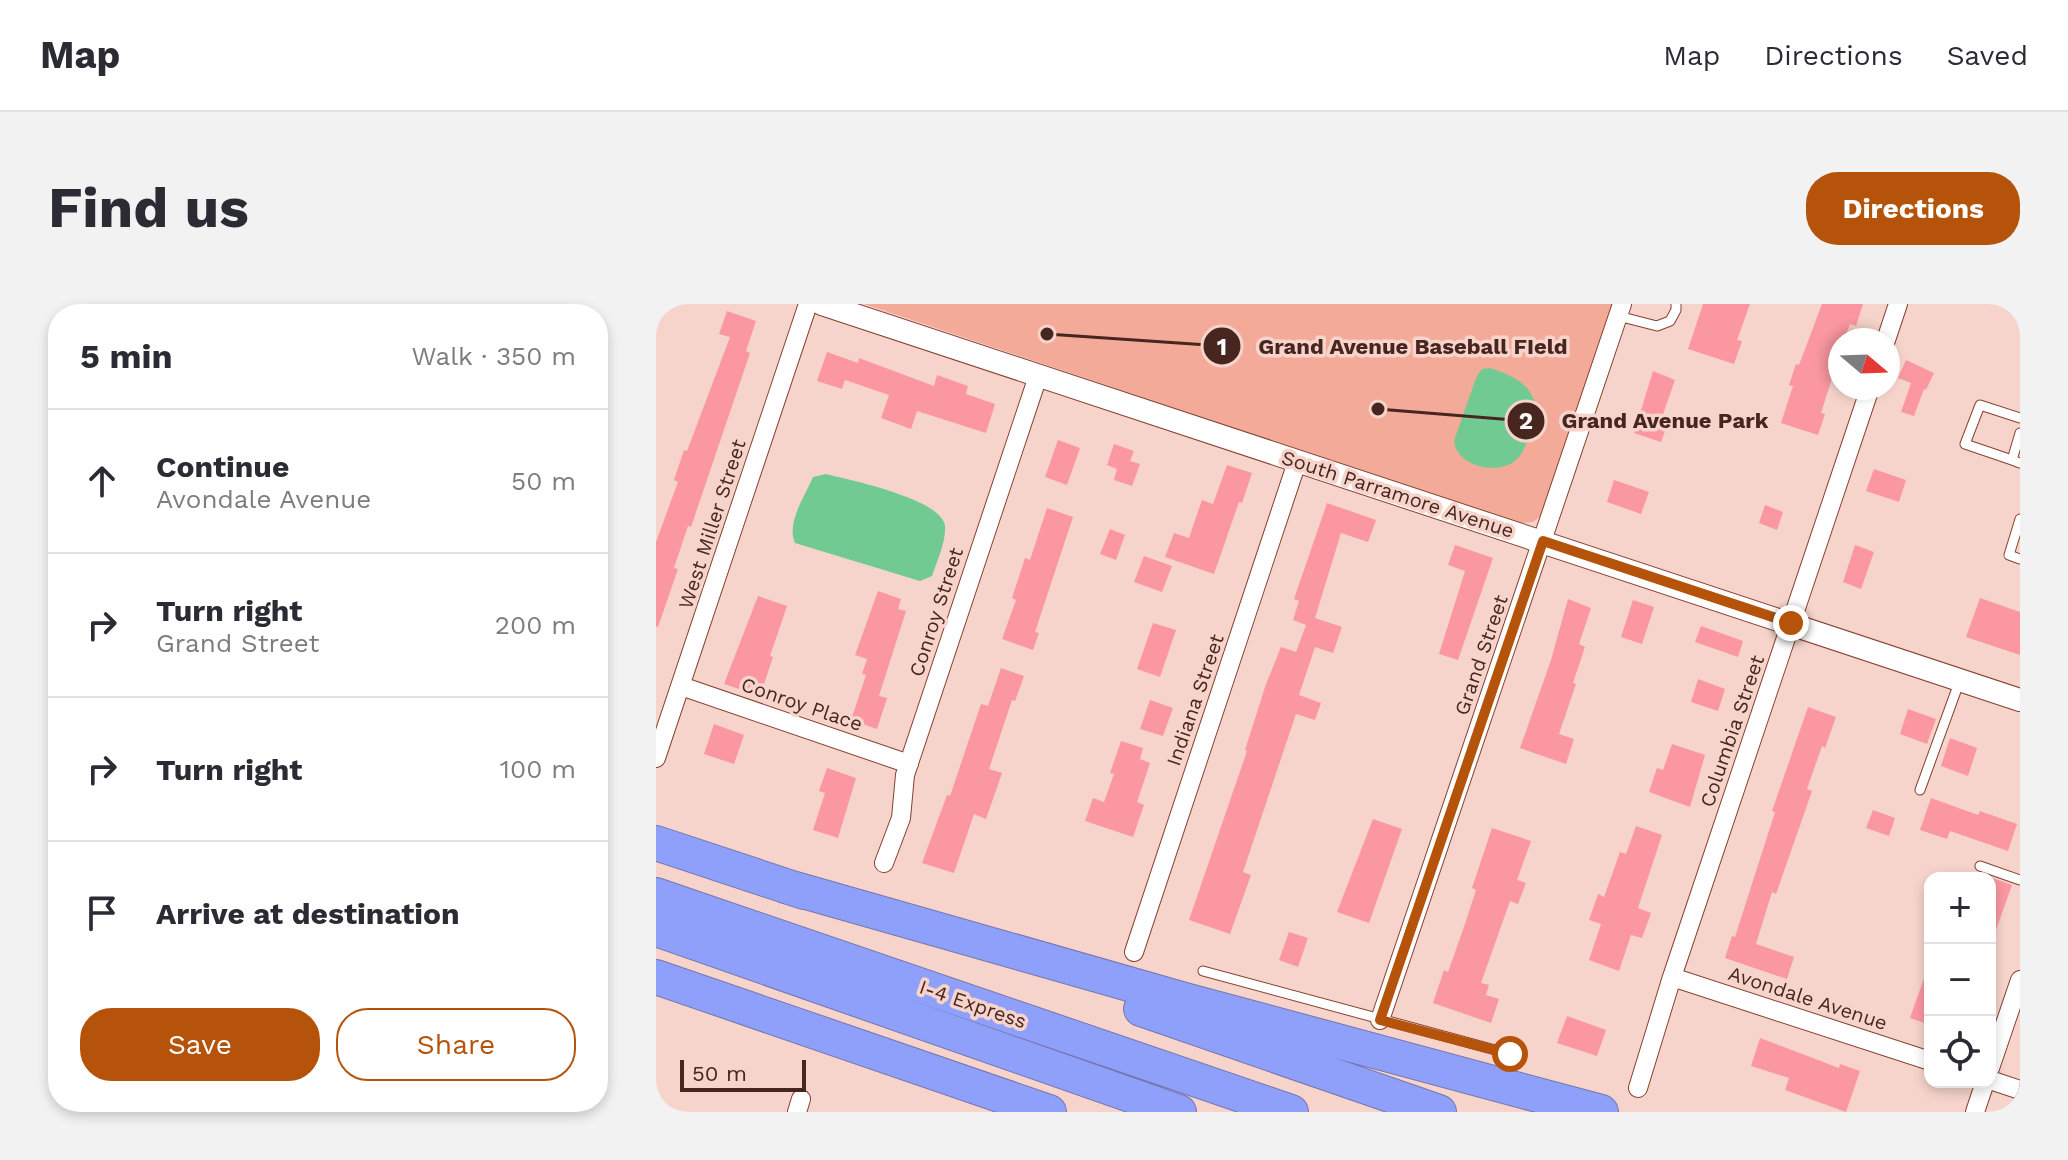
<!DOCTYPE html>
<meta charset="utf-8">
<style>
body{margin:0;font-family:"Work Sans",sans-serif;background:#f2f2f3;color:#2b2b33}
.controls{position:absolute;right:24px;bottom:24px;display:grid;overflow:hidden;border-radius:16px;box-shadow:0 4px 12px #0003}
.controls button{width:72px;height:72px;display:grid;place-items:center;padding:0;border:0;border-bottom:2px solid #e1e1e2;background:#fff;color:#2b2b33;font:40px sans-serif}
.compass{position:absolute;left:1172px;top:24px;width:72px;height:72px;border-radius:50%;background:#fff;box-shadow:0 4px 12px #0003;rotate:109deg}
.scale{position:absolute;left:24px;bottom:20px;width:126px;box-sizing:border-box;padding-left:8px;border:4px solid #46261f;border-top:0;font-size:22px;line-height:28px;white-space:nowrap;color:#46261f;-webkit-text-stroke:6px #f6d4cb;paint-order:stroke}
.stop{position:absolute;width:24px;height:24px;margin:-18px;border:6px solid #b45309;border-radius:50%;background:#fff}
.stop.end{background:#b45309;border-color:#fff;box-shadow:0 2px 8px #0008}
.list{margin:0;padding:0;list-style:none}
h2{display:flex;justify-content:space-between;align-items:center;height:104px;margin:0;padding:0 32px;font-size:34px}
h2 small{font-size:26px;font-weight:400;color:#7c7c81}
.list li{display:grid;grid-template-columns:52px 1fr auto;gap:24px;align-items:center;box-sizing:border-box;height:144px;padding:0 32px;border-top:2px solid #e1e1e2}
.list b{display:block;font-size:30px;white-space:nowrap}
.list p{margin:0;font-size:26px;white-space:nowrap;color:#7c7c81}
.list em{font-size:26px;font-style:normal;color:#7c7c81}
.actions{display:flex;gap:16px;padding:24px 32px}
.actions a{flex:1;padding:18px 0;border:2px solid #b45309;border-radius:32px;text-align:center;font-size:28px;color:#b45309}
.actions .main{background:#b45309;color:#fff}
.icon{flex:none;width:44px;height:44px;fill:none;stroke:currentColor;stroke-width:2;stroke-linecap:round;stroke-linejoin:round}
.map{position:relative;flex:none;width:1364px;height:808px;overflow:hidden;border-radius:32px}
header{display:flex;align-items:center;gap:48px;box-sizing:border-box;height:112px;padding:0 40px;background:#fff;border-bottom:2px solid #e1e1e2}
header strong{font-size:38px}
nav{display:flex;gap:44px;margin-inline-start:auto;font-size:28px}
.intro{display:flex;align-items:center;justify-content:space-between;box-sizing:border-box;height:192px;padding:0 48px}
h1{margin:0;font-size:56px}
.button{padding:20px 36px;border-radius:32px;background:#b45309;color:#fff;font-size:28px;font-weight:700}
main{display:flex;gap:48px;padding:0 48px}
aside{flex:1;background:#fff;border-radius:32px;box-shadow:0 4px 12px #0003}
.map>svg:first-child{display:block}
.green{fill:#f3aa98}
.water{fill:#70ca91}
.building{fill:#fb97a1}
.lines{fill:none;stroke-linecap:round;stroke-linejoin:round}
.service-casing{stroke:#874130;stroke-width:11}
.minor-casing{stroke:#874130;stroke-width:20}
.tertiary-casing{stroke:#874130;stroke-width:24}
.motorway-casing{stroke:#7575ad;stroke-width:36}
.service{stroke:#fff;stroke-width:9}
.minor{stroke:#fff;stroke-width:18}
.tertiary{stroke:#fff;stroke-width:22}
.motorway{stroke:#8fa0fa;stroke-width:34}
.route{stroke:#b45309;stroke-width:10}
.labels{text-anchor:middle;stroke-width:7;stroke-linejoin:round;paint-order:stroke}
.street-label{font-size:20px;fill:#46261f;stroke:#f6d4cb}
.leader{fill:none;stroke:#46261f;stroke-width:3}
.callout-dot{fill:#46261f;stroke:#f6d4cb;stroke-width:3}
.mark-label{font-size:24px;text-anchor:middle;font-weight:bold;fill:#fff}
.callout-label{font-size:22px;text-anchor:middle;font-weight:bold;fill:#46261f;stroke:#f6d4cb;stroke-width:7;stroke-linejoin:round;paint-order:stroke}
</style>
<header>
<strong>Map</strong>
<nav><a>Map</a><a>Directions</a><a>Saved</a></nav>
</header>
<div class="intro"><h1>Find us</h1><a class="button">Directions</a></div>
<main>
<aside>
<h2>5 min<small>Walk · 350 m</small></h2>
<ul class="list">
<li><svg class="icon" aria-label="ahead" viewBox="0 0 24 24"><path d="M12 20V5M6 11l6-6 6 6"/></svg><div><b>Continue</b><p>Avondale Avenue</p></div><em>50 m</em></li>
<li><svg class="icon" aria-label="right" viewBox="0 0 24 24"><path d="M7 20v-9h11M14 6l5 5-5 5"/></svg><div><b>Turn right</b><p>Grand Street</p></div><em>200 m</em></li>
<li><svg class="icon" aria-label="right" viewBox="0 0 24 24"><path d="M7 20v-9h11M14 6l5 5-5 5"/></svg><div><b>Turn right</b></div><em>100 m</em></li>
<li><svg class="icon" aria-label="arrive" viewBox="0 0 24 24"><path d="M6 21V4h12l-3 4 3 4H6"/></svg><div><b>Arrive at destination</b></div></li>
</ul>
<div class="actions"><a class="main">Save</a><a>Share</a></div>
</aside>
<div class="map">
<svg width="1364" height="808" viewBox="0 0 1364 808">
<rect width="100%" height="100%" fill="#f6d4cb"/>
<path class="green" d="M208,0h750l-71,210 -10,8 -14,1z"/>
<path class="water" d="M834,64c20,7 38,13 45,35 -2,16 -6,42 -16,54 -17,20 -62,11 -65,-16l22,-63 6,-9z
M170,170c24,6 116,25 119,52 1,16 -8,35 -13,50l-12,5 -125,-38c-9,-20 10,-47 18,-66z"/>
<path class="building" d="M1047,0h47l-13,36 5,1 -8,23 -46,-15z
M1166,0h41l-7,22 -6,-2 -6,16h-4v13l-19,60 4,1 -7,21 -37,-12 12,-37 -4,-1 7,-21 3,1z
M71,7l29,10 -10,30 4,2 -59,174 -3,-1 -14,42 4,1 -20,58 -2,-1v-84l22,-60 -4,-2 10,-30 3,1 43,-114 -11,-3z
M171,48l31,11 1,-5 75,28 3,-11 31,11 -2,8 29,10 -9,29 -69,-22 -6,18 -30,-11 8,-23 -44,-15 -3,9 -25,-8z
M1250,56l28,13 -8,17 -2,-1 -10,27 -13,-4 10,-29 -13,-5z
M997,67l22,9 -13,37 7,2 -8,23 -27,-9z
M402,136l22,8 -13,37 -22,-8z
M458,140l20,7 -4,10 10,3 -8,22 -18,-6 3,-11 -10,-4z
M571,161l25,8 -10,30 -3,-1 -25,72 -49,-17 9,-24 15,5 13,-38 11,4z
M1218,165l32,11 -7,22 -33,-11z
M958,176l35,12 -8,22 -34,-12z
M671,199l49,17 -8,22 -27,-9 -26,85 27,9 -9,26 -18,-6 -16,48 22,8 -6,17 -19,-6 -53,158 8,3 -21,59 -41,-14 58,-169 -2,-1 21,-66 15,-37 15,5 10,-27 -13,-5 6,-19 -5,-2z
M1109,201l18,7 -6,18 -18,-7z
M391,204l26,9 -38,115 4,1 -6,17 -31,-11 14,-39 -4,-2 13,-40 5,2z
M454,225l15,6 -9,25 -16,-6z
M799,241l38,13 -35,102 -19,-6 26,-83 -17,-6z
M1199,241l19,7 -13,37 -18,-7z
M488,252l28,10 -10,26 -28,-10z
M222,287l23,8 -3,10 8,2 -27,85 8,2 -10,31 -26,-9 15,-45 -4,-1 5,-15 -12,-4z
M102,292l29,10 -17,50 3,1 -13,39 -36,-12z
M1324,294l40,14v43l-54,-18z
M912,295l23,9 -12,36 6,3 -12,36 3,1 -17,50 15,5 -8,25 -46,-16 31,-88z
M977,296l21,7 -12,37 -21,-7z
M497,319l23,7 -16,47 -23,-8z
M1045,322l42,15 -5,16 -43,-15z
M345,364l23,8 -9,25 -3,-1 -23,69 13,4 -16,46 -12,-5 -20,59 -32,-10 25,-68 3,1 31,-92 7,2z
M1042,375l27,10 -7,22 -27,-9z
M494,396l23,8 -10,28 -23,-7z
M1152,403l28,10 -11,31 -3,-2 -15,43 5,2 -36,103 -4,-2 -16,52 38,13 -7,22 -62,-21 7,-22 3,1 40,-125 -3,-1z
M1252,405l28,10 -9,25 -27,-10z
M58,420l30,11 -10,29 -30,-10z
M1294,434l27,10 -9,28 -27,-10z
M465,437l22,7 -3,11 10,4 -13,39 7,3 -11,32 -48,-16 8,-23 11,4 10,-28 -4,-1z
M1016,440l33,11 -15,52 -41,-15 8,-24 6,2z
M171,464l29,10 -18,60 -25,-8 12,-37 -6,-2z
M1275,494l47,17 2,-4 37,13 -9,27 -58,-20 -3,8 -27,-9z
M1217,506l22,8 -6,18 -23,-8z
M717,515l29,10 -33,94 -32,-11z
M980,522l26,9 -24,73 13,5 -9,25 -11,-3 -12,36 -30,-11 12,-36 -12,-4 9,-26 6,3 16,-45 6,2z
M836,524l39,13 -14,39 9,3 -8,21 -8,-3 -29,82 8,2 -3,10 13,4 -8,24 -58,-20 11,-33 4,2 17,-48 11,-34 -4,-2z
M1334,573l22,8 -20,56h-2z
M633,628l19,6 -10,29 -19,-7z
M1272,663l2,1v57l-20,-7z
M911,712l39,14 -9,26 -40,-13z
M1104,734l79,30 1,-4 20,7 -14,41 -61,-22 4,-12 -38,-12z"/>
<g class="lines">
<g class="service-casing">
<path id="service" d="M962,12l39,10 13,-5 6,-11v-6
M1364,129l-8,27 8,3
M1356,156l-47,-16 15,-39 40,13
M1364,215l-11,36 11,4
M1264,486l40,-110
M1324,562l40,14
M547,667l307,83"/>
</g>
<g class="minor-casing">
<path id="minor" d="M1230,36l12,-36
M25,382l228,78
M0,454l152,-454
M228,559l17,-45 4,-43 133,-399
M478,648l163,-490
M1016,673l258,84
M724,716l242,-716
M1334,764l30,-88
M1334,776l30,10
M982,784l34,-111 198,-589
M141,808l4,-13
M1319,808l10,-30"/>
</g>
<g class="tertiary-casing">
<path id="tertiary" d="M166,0l1198,396"/>
</g>
<g class="motorway-casing">
<path id="motorway" d="M0,539l148,49
M129,582l400,114 416,112
M0,591l635,217
M0,625l523,183
M0,673l393,135
M485,705l298,103"/>
</g>
<use href="#service" class="service"/>
<use href="#minor" class="minor"/>
<use href="#tertiary" class="tertiary"/>
<use href="#motorway" class="motorway"/>
</g>
<g class="lines">
<path class="route" d="M854,750l-130,-34 163,-479 248,82"/>
</g>
<g class="labels">
<g class="street-label">
<text transform="translate(742 190) rotate(18)" y="7">South Parramore Avenue</text>
<text transform="translate(56 220) rotate(-72)" y="7">West Miller Street</text>
<text transform="translate(280 308) rotate(-72)" y="7">Conroy Street</text>
<text transform="translate(825 351) rotate(-71)" y="7">Grand Street</text>
<text transform="translate(539 396) rotate(-71)" y="7">Indiana Street</text>
<text transform="translate(146 400) rotate(19)" y="7">Conroy Place</text>
<text transform="translate(1076 427) rotate(-71)" y="7">Columbia Street</text>
<text transform="translate(1152 694) rotate(18)" y="7">Avondale Avenue</text>
<text transform="translate(317 700) rotate(19)" y="7">I-4 Express</text>
</g>
</g>
<path class="leader" d="M391 30L566 42M722 105L870 117"/>
<g class="callout-dot">
<circle cx="391" cy="30" r="8"/>
<circle cx="722" cy="105" r="8"/>
<circle cx="566" cy="42" r="20"/>
<circle cx="870" cy="117" r="20"/>
</g>
<g class="mark-label">
<text x="566" y="51">1</text>
<text x="870" y="125">2</text>
</g>
<g class="callout-label">
<text x="757" y="50">Grand Avenue Baseball FIeld</text>
<text x="1009" y="124">Grand Avenue Park</text>
</g>
</svg>
<div class="controls">
<button>+</button>
<button>−</button>
<button><svg class="icon" aria-label="locate" viewBox="0 0 24 24"><circle cx="12" cy="12" r="6"/><path d="M12 2v4M12 18v4M2 12h4M18 12h4"/></svg></button>
</div>
<svg class="compass" viewBox="-18 -18 36 36"><path d="M0-13l5 13h-10z" fill="#e53935"/><path d="M0 13l5-13h-10z" fill="#7c7c81"/></svg>
<div class="scale">50 m</div>
<div class="stop" style="left:854px;top:750px"></div>
<div class="stop end" style="left:1135px;top:319px"></div>
</div>
</main>
